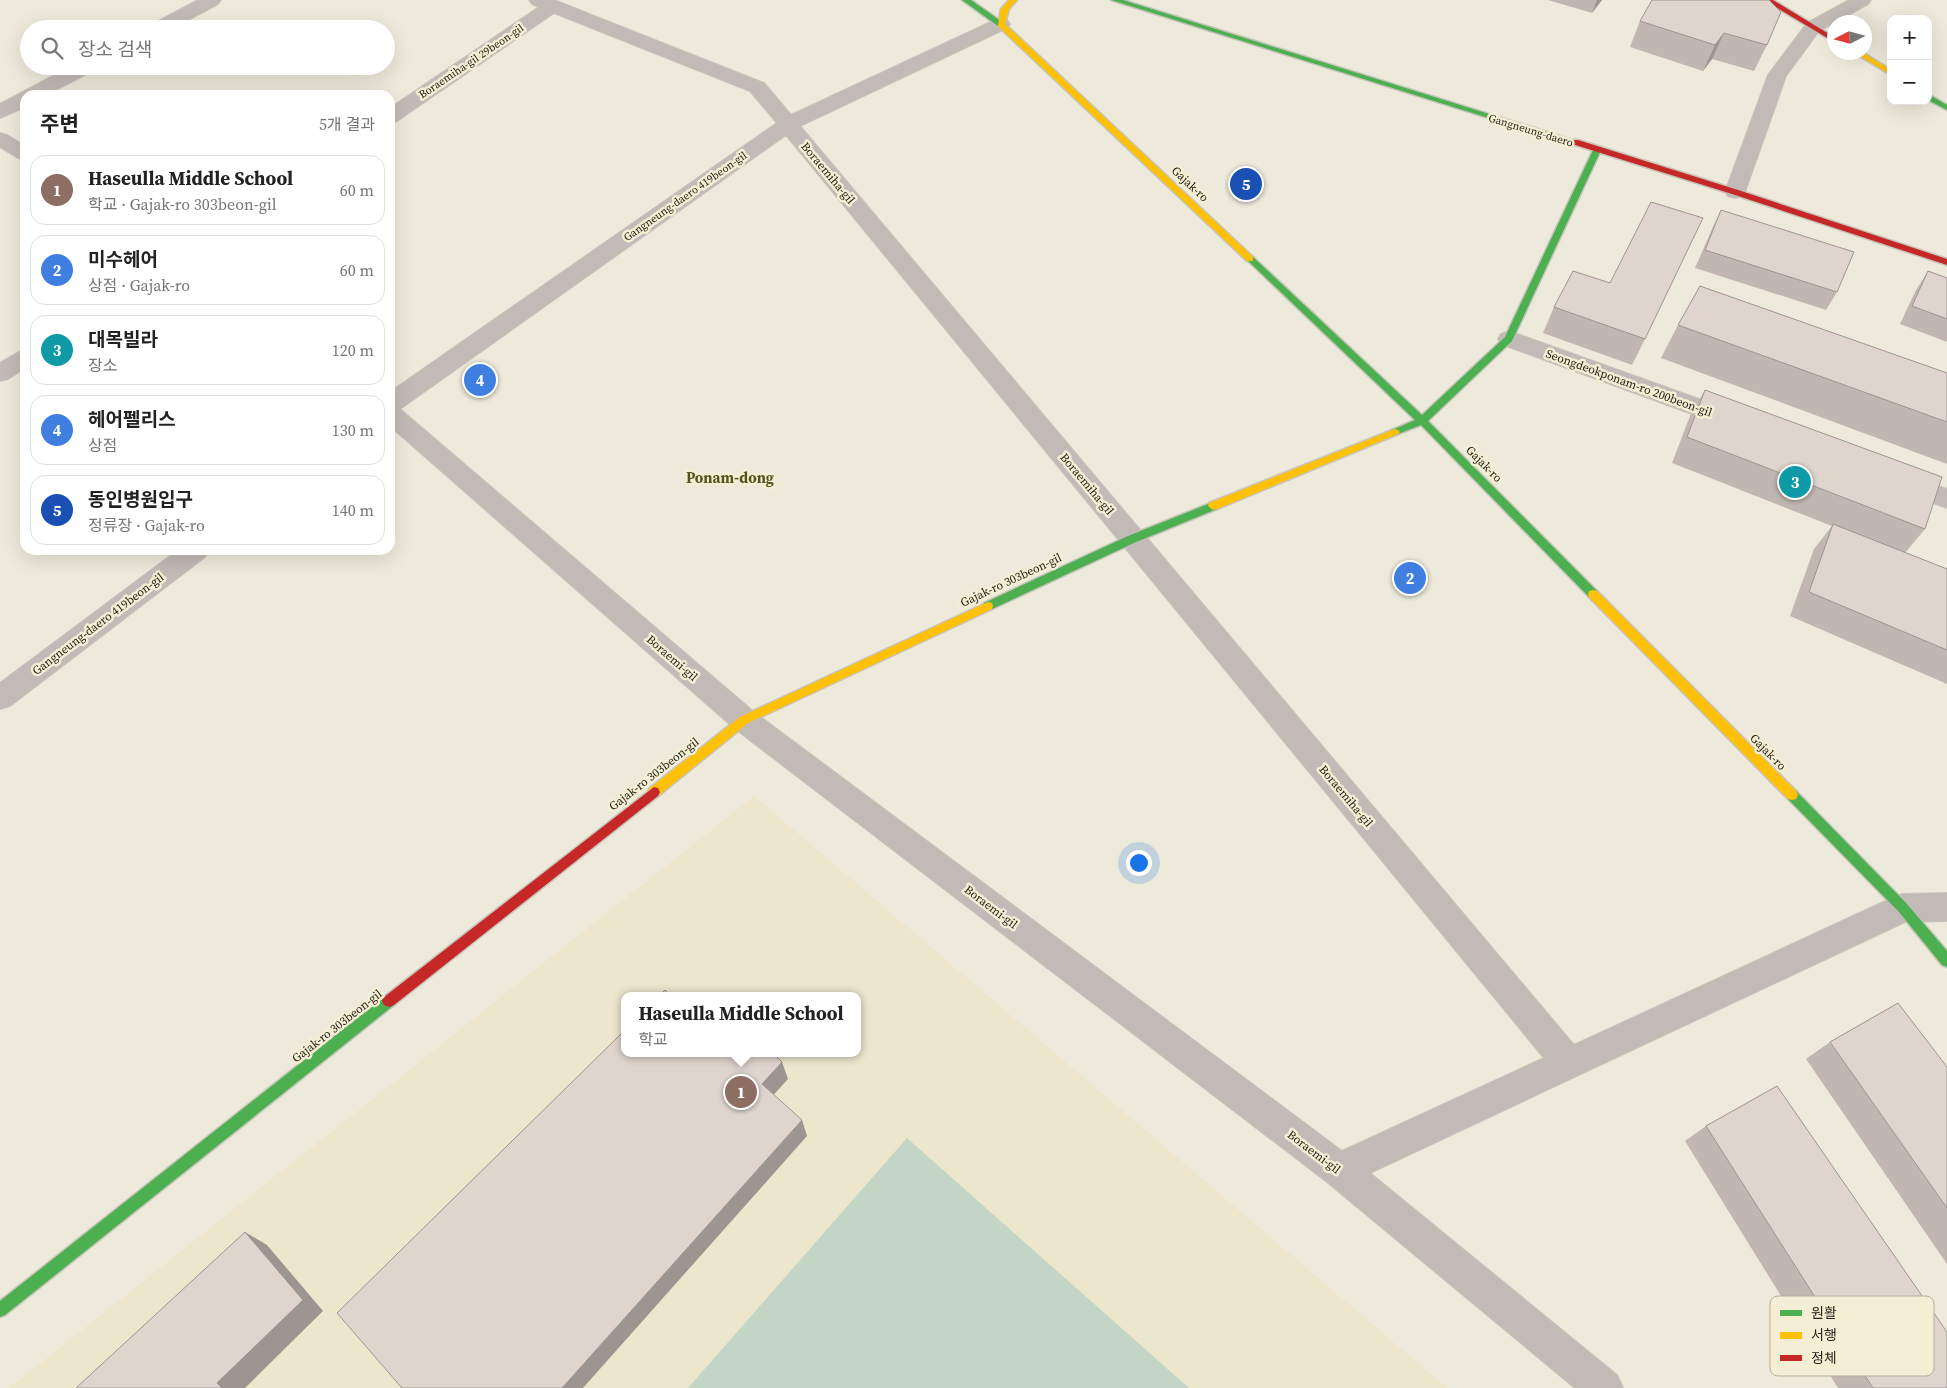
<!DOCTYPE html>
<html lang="ko">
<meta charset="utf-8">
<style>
body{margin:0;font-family:"Source Serif 4","Noto Sans KR",serif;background:#f6f6f6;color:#222}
.controls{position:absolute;right:15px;top:15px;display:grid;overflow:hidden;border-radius:10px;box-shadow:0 5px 20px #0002}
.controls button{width:45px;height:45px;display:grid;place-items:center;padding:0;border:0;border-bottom:1px solid #e0e0e0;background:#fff;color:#222;font:25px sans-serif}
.compass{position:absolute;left:1827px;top:15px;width:45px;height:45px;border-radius:50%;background:#fff;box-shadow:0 5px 20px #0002;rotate:264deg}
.you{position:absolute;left:1138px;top:862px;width:18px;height:18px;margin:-12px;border:4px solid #fff;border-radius:50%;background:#1a73e8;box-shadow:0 0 0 8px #1a73e833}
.badge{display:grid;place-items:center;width:32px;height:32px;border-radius:50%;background:#ea580c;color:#fff;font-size:16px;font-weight:700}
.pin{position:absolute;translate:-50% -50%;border:2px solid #fff;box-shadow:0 1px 5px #0006}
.popup{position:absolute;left:621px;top:992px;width:240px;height:65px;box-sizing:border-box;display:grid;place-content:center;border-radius:10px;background:#fff;filter:drop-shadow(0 1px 4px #0005);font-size:16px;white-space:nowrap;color:#767676}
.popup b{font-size:19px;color:#222}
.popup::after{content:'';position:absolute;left:50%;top:100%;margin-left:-10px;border:10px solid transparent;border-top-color:#fff}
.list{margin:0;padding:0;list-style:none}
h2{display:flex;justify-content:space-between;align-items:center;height:65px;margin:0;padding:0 20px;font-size:21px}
h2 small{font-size:16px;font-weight:400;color:#767676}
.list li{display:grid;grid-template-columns:32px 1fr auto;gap:15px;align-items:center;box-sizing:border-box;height:70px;margin:0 10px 10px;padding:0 10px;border:1px solid #e0e0e0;border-radius:15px}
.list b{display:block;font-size:19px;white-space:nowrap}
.list p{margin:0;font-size:16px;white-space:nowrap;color:#767676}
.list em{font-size:16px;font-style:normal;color:#767676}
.icon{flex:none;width:28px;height:28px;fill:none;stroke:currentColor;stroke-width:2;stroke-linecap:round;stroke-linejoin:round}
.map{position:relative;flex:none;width:1947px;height:1388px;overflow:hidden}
.search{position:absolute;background:#fff;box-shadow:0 5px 20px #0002;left:20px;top:20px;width:375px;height:55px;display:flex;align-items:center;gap:12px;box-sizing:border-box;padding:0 18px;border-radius:28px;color:#767676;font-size:19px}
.panel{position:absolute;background:#fff;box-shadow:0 5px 20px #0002;left:20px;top:90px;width:375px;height:465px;border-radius:15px}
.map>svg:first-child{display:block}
.built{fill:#ebe6cc;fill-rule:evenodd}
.green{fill:#c3d6c6}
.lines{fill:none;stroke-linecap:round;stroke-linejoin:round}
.street-casing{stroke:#c7c5ba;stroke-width:2}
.fast-casing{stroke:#c7c5ba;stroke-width:3}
.slow-casing{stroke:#c7c5ba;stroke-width:3}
.jam-casing{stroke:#c7c5ba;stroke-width:3}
.street{fill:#c2bab6;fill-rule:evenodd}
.fast{fill:#4caf50;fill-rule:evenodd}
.slow{fill:#ffc107;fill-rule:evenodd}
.jam{fill:#c62828;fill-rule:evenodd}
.wall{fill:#c0b7b0}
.shaded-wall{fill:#9c9590}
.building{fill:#dfd5cd;stroke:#9c9590}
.labels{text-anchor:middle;stroke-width:5;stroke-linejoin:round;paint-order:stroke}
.far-street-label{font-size:11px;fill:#252319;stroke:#f4eed4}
.street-label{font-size:12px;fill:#252319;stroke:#f4eed4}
.quarter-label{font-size:15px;font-weight:bold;fill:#53561c;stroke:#f4eed4}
.key{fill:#f4eed4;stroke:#b6b19c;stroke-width:1}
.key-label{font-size:14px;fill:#252319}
</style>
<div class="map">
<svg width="1947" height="1388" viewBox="0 0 1947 1388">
<rect width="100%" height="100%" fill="#edeadb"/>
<path class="built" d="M754,796l693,592h-1438zM625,996h232v57h-232z"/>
<path class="green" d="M907,1138l282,250h-501z"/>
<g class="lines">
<g class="street-casing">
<path id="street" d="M198,0h23l-3,4 -47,25h-23l3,-4z
M529,0h25l210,83 27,32 204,-95 6,-1 6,1 3,4 -3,4 -207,98 774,919 318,-147 11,-4 44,-1v28l-42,1 -535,251 247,202 6,13h-48l-248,-206 -593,-454 -344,-302v-34l387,-269 -27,-32 -196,-78 -157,108 -7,2v-15l149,-101 -7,-3zM786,135l758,923 -202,93 -588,-439 -354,-303z
M1849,0h22l-3,4 -49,27 -33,45 -41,116 -3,4 -7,2 -7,-2 -3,-4 43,-117 39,-52z
M72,66h24l-2,4 -48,25h-21v12l-25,11v-14z
M0,133l7,2 18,11v14l-7,-2 -18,-11z
M1509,331l229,82 4,6 -4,6 -8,2 -8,-2 -221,-81 -3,-5 3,-5z
M25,350v18l-17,11 -8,2v-18l17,-10z
M1901,473l46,16v19l-55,-20 -3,-6 3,-6z
M178,550h31l-4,7 -195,149 -10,3v-26z"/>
</g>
<g class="fast-casing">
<path id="fast" d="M962,0h9l34,24 -7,2z
M1111,0h12l456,142 -7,2z
M1928,94l19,11v5l-19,-10z
M1594,148l7,2 -89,191 -84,80 169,170 1,3 -1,3h-8l-168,-172 -23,9h-6l-2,-2 2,-2 23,-10 -169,-161 4,-3 3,1 169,158 83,-78z
M1213,502l4,1 1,3 -1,3 -81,33 -144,67h-8l-1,-3 1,-3 144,-67z
M1792,790l4,1 111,113 40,47v16l-5,-2 -43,-53 -111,-113 -2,-4 2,-4z
M389,995l5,2 2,4 -2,4 -389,310 -5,2v-16l384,-304z"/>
</g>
<g class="slow-casing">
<path id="slow" d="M1009,0h8l-8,9 -4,15 248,233v4h-6l-249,-235 3,-17z
M1853,52h9l29,18v5z
M1395,429l3,1 2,2 -2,2 -181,75 -4,1 -5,-4 1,-3z
M1593,590l4,1 199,200 2,4 -2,4 -4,1 -4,-1 -199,-202 -1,-3 1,-3z
M988,602l4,1 1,3 -1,3 -244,114 -90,73 -4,1 -4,-1 -2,-4 2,-4 90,-71z"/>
</g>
<g class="jam-casing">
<path id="jam" d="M1764,0h9l61,37v5z
M1572,140h6l160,50 209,69v6l-215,-71 -160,-50z
M654,787l4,1 2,4 -2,4 -264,209 -5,2 -5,-2 -2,-4 2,-4z"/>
</g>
<use href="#street" class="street"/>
<use href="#fast" class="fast"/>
<use href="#slow" class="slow"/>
<use href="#jam" class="jam"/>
</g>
<path class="wall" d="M1548,0h54l-10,13z
M1652,0l115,45 -13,26 -42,-12 -9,12 -73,-24 10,-26z
M1721,210l116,82 -11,18 -131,-42 17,-39z
M1928,271l19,7v64l-47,-18 16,-34z
M1610,283l35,56 -13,26 -89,-32 11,-26z
M1678,325l269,48v91l-286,-106z
M1705,390l220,139 -20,24 42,16v115l-157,-68 24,-67 18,-23 -160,-63 18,-47z
M1830,1042l117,25v197l-141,-205z
M1706,1126l241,262h-109l-153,-247z"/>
<path class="shaded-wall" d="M1597,0h5l-10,13z
M1724,33l-12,26 -9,12 12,-26z
M782,1062l6,17 -20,22 -6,-17z
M802,1120l5,16 -224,252h-21z
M245,1232l22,13 56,66 -78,77h-23l-5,-5z"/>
<path class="building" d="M1652,0h117l12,12 -14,33 -43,-12 -9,12 -75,-24z
M1651,202l52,16 -58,121 -91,-32 19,-36 37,12z
M1721,210l133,42 -17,40 -132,-42z
M1928,271l19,7v41l-35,-13z
M1700,286l247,87v49l-269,-97z
M1705,390l237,87 -17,52 -238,-92z
M1833,524l114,45v81l-138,-58z
M665,990l6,6h-12z
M1898,1003l49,64v141l-117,-166z
M625,1030v23h148l9,9 -20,22 40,36 -240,268h-160l-65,-75z
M1777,1086l170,246v56h-74l-167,-262z
M245,1232l58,68 -86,83 5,5h-146z"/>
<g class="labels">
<g class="far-street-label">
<text transform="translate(471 61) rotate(-34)" y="4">Boraemiha-gil 29beon-gil</text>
<text transform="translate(1531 130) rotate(17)" y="4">Gangneung-daero</text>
<text transform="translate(685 196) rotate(-35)" y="4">Gangneung-daero 419beon-gil</text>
</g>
<g class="street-label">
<text transform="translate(828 173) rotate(50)" y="4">Boraemiha-gil</text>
<text transform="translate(1190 184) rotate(43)" y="4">Gajak-ro</text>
<text transform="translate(1629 383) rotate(20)" y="4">Seongdeokponam-ro 200beon-gil</text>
<text transform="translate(1484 464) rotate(45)" y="4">Gajak-ro</text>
<text transform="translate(1087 484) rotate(50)" y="4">Boraemiha-gil</text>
<text transform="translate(1011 580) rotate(-25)" y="4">Gajak-ro 303beon-gil</text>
<text transform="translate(98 624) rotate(-37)" y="4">Gangneung-daero 419beon-gil</text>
<text transform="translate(672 658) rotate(41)" y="4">Boraemi-gil</text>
<text transform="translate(1768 752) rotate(45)" y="4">Gajak-ro</text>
<text transform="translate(654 774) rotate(-38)" y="4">Gajak-ro 303beon-gil</text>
<text transform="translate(1346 796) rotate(50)" y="4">Boraemiha-gil</text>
<text transform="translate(991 907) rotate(37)" y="4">Boraemi-gil</text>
<text transform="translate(337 1026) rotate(-38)" y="4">Gajak-ro 303beon-gil</text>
<text transform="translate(1314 1152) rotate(37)" y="4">Boraemi-gil</text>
</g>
<g class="quarter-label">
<text x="730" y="483">Ponam-dong</text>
</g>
</g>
<rect x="1770" y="1296" width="164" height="80" rx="8" class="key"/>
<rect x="1780" y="1310" width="22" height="6" fill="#4caf50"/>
<rect x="1780" y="1332" width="22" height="7" fill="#ffc107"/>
<rect x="1780" y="1355" width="22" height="6" fill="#c62828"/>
<g class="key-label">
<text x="1811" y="1318">원활</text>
<text x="1811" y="1340">서행</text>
<text x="1811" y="1363">정체</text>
</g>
</svg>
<div class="controls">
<button>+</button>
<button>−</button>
</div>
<svg class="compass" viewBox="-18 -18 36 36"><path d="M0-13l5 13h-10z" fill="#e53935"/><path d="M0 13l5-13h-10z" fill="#767676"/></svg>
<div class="you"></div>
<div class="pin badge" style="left:741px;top:1092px;background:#8d6e63">1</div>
<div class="popup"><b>Haseulla Middle School</b>학교</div>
<div class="pin badge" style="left:1410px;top:578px;background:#3f7fe0">2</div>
<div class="pin badge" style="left:1795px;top:482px;background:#0f9aa8">3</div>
<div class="pin badge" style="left:480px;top:380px;background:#3f7fe0">4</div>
<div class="pin badge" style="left:1246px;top:184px;background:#1a4fb4">5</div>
<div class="search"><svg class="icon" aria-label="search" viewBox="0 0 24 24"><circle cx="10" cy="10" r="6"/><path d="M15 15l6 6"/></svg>장소 검색</div>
<section class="panel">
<h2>주변<small>5개 결과</small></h2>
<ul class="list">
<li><span class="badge" style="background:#8d6e63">1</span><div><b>Haseulla Middle School</b><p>학교 · Gajak-ro 303beon-gil</p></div><em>60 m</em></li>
<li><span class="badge" style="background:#3f7fe0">2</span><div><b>미수헤어</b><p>상점 · Gajak-ro</p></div><em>60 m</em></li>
<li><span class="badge" style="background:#0f9aa8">3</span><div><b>대목빌라</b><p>장소</p></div><em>120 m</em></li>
<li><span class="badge" style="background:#3f7fe0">4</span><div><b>헤어펠리스</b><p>상점</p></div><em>130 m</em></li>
<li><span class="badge" style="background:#1a4fb4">5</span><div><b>동인병원입구</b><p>정류장 · Gajak-ro</p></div><em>140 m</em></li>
</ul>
</section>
</div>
